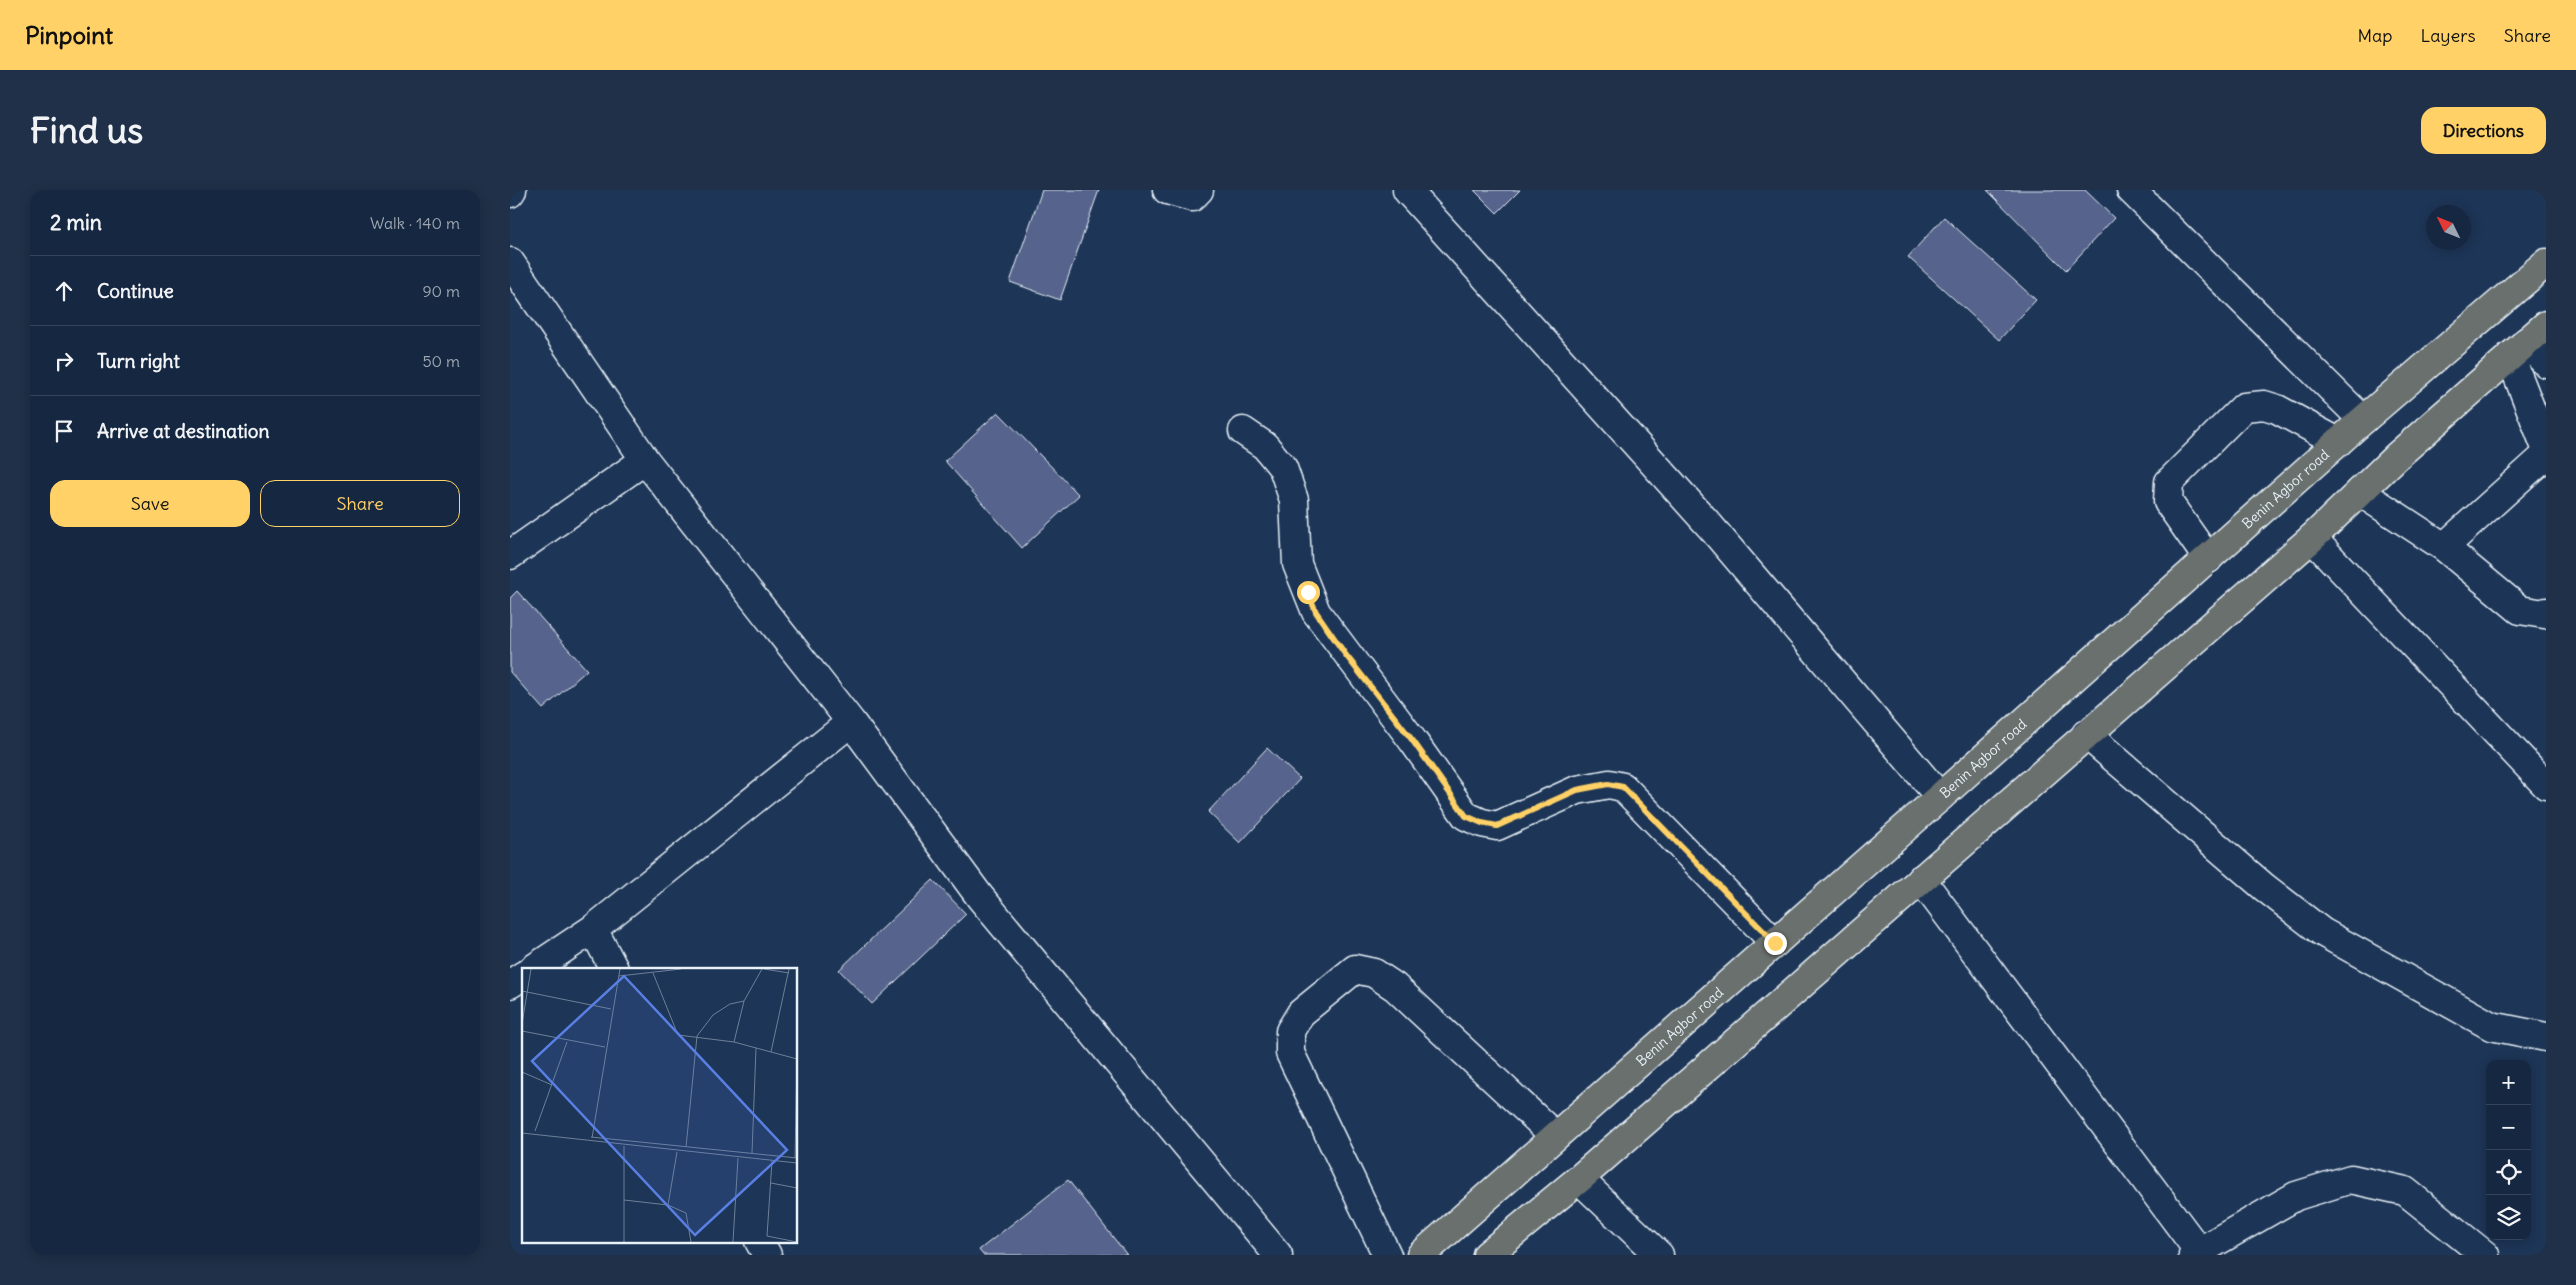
<!DOCTYPE html>
<meta charset="utf-8">
<style>
body{margin:0;font-family:Delius,sans-serif;background:#1f3048;color:#f1f3f6}
.controls{position:absolute;right:15px;bottom:15px;display:grid;overflow:hidden;border-radius:10px;box-shadow:0 2px 12px #0003}
.controls button{width:45px;height:45px;display:grid;place-items:center;padding:0;border:0;border-bottom:1px solid #35445a;background:#162841;color:#f1f3f6;font:25px sans-serif}
.compass{position:absolute;left:1916px;top:15px;width:45px;height:45px;border-radius:50%;background:#162841;box-shadow:0 2px 12px #0003;rotate:313deg}
.stop{position:absolute;width:15px;height:15px;margin:-11px;border:4px solid #ffd166;border-radius:50%;background:#fff}
.stop.end{background:#ffd166;border-color:#fff;box-shadow:0 1px 5px #0008}
.list{margin:0;padding:0;list-style:none}
h2{display:flex;justify-content:space-between;align-items:center;height:65px;margin:0;padding:0 20px;font-size:21px}
h2 small{font-size:16px;font-weight:400;color:#9ea6b1}
.list li{display:grid;grid-template-columns:32px 1fr auto;gap:15px;align-items:center;box-sizing:border-box;height:70px;padding:0 20px;border-top:1px solid #35445a}
.list b{display:block;font-size:19px;white-space:nowrap}
.list em{font-size:16px;font-style:normal;color:#9ea6b1}
.actions{display:flex;gap:10px;padding:15px 20px}
.actions a{flex:1;padding:11px 0;border:1px solid #ffd166;border-radius:15px;text-align:center;font-size:18px;color:#ffd166}
.actions .main{background:#ffd166;color:#111}
.icon{flex:none;width:28px;height:28px;fill:none;stroke:currentColor;stroke-width:2;stroke-linecap:round;stroke-linejoin:round}
.map{position:relative;flex:none;width:2036px;height:1065px;overflow:hidden;border-radius:15px}
header{display:flex;align-items:center;gap:30px;box-sizing:border-box;height:70px;padding:0 25px;background:#ffd166;color:#111}
header strong{font-size:24px}
nav{display:flex;gap:28px;margin-inline-start:auto;font-size:18px}
.intro{display:flex;align-items:center;justify-content:space-between;box-sizing:border-box;height:120px;padding:0 30px}
h1{margin:0;font-size:35px}
.button{padding:12px 22px;border-radius:15px;background:#ffd166;color:#111;font-size:18px;font-weight:700}
main{display:flex;gap:30px;padding:0 30px}
aside{flex:1;background:#162841;border-radius:15px;box-shadow:0 2px 12px #0003}
.map>svg:first-child{display:block}
.building{fill:#56648c;stroke:#e8f1f8}
.lines{fill:none;stroke-linecap:round;stroke-linejoin:round}
.minor-casing{stroke:#e8f1f8;stroke-width:31}
.highway-casing{stroke:#e8f1f8;stroke-width:31}
.minor{stroke:#1d3557;stroke-width:28}
.highway{stroke:#6b706d;stroke-width:28}
.route{stroke:#ffd166;stroke-width:6}
.labels{text-anchor:middle;stroke-width:4;stroke-linejoin:round;paint-order:stroke}
.street-label{font-size:14px;fill:#e8f1f8;stroke:#1d3557}
.inset-road{fill:none;stroke:#6e8097;stroke-width:1}
.view{fill:#5a7fe2;fill-opacity:0.15;stroke:#5a7fe2;stroke-width:2.5}
.inset-edge{fill:none;stroke:#e8f1f8;stroke-width:2.5}
</style>
<header>
<strong>Pinpoint</strong>
<nav><a>Map</a><a>Layers</a><a>Share</a></nav>
</header>
<div class="intro"><h1>Find us</h1><a class="button">Directions</a></div>
<main>
<aside>
<h2>2 min<small>Walk · 140 m</small></h2>
<ul class="list">
<li><svg class="icon" aria-label="ahead" viewBox="0 0 24 24"><path d="M12 20V5M6 11l6-6 6 6"/></svg><div><b>Continue</b></div><em>90 m</em></li>
<li><svg class="icon" aria-label="right" viewBox="0 0 24 24"><path d="M7 20v-9h11M14 6l5 5-5 5"/></svg><div><b>Turn right</b></div><em>50 m</em></li>
<li><svg class="icon" aria-label="arrive" viewBox="0 0 24 24"><path d="M6 21V4h12l-3 4 3 4H6"/></svg><div><b>Arrive at destination</b></div></li>
</ul>
<div class="actions"><a class="main">Save</a><a>Share</a></div>
</aside>
<div class="map">
<svg width="2036" height="1065" viewBox="0 0 2036 1065">
<rect width="100%" height="100%" fill="#1d3557"/>
<filter id="ink" filterUnits="userSpaceOnUse"><feTurbulence type="fractalNoise" baseFrequency=".02" numOctaves="2"/><feDisplacementMap in="SourceGraphic" scale="10" xChannelSelector="R" yChannelSelector="G"/><feConvolveMatrix kernelMatrix="1 2 1 2 8 2 1 2 1" color-interpolation-filters="sRGB"/></filter>
<g filter="url(#ink)">
<path class="building" d="M532,0h57l-39,110 -50,-18z
M964,0h46l-23,23z
M1477,0h98l29,28 -48,52z
M1434,27l92,83 -37,40 -91,-83z
M488,222l81,83 -57,53 -77,-87z
M7,401l70,79 -44,39 -33,-37v-74z
M757,558l33,31 -60,64 -32,-31z
M423,690l33,34 -94,90 -33,-34z
M558,990l59,75h-144l-4,-5z"/>
<g class="lines">
<g class="minor-casing">
<path id="minor" d="M657,0l25,7 7,-7
M897,0l303,336 230,271
M1621,0l232,230
M0,3l2,-3
M0,72l135,198 206,262 129,175 298,358
M2016,152l20,21
M2000,166l36,92
M733,241l22,15 18,22 11,32 3,64 19,48 97,129 53,75 16,7 15,3 80,-36 32,-6 14,3 152,156
M1850,302l84,55 102,-92
M1802,348l234,247
M1934,357l76,63 24,4 2,-2
M0,365l135,-95
M1698,369l-40,-57 1,-20 75,-75 20,-2 13,4 61,33
M1576,544l178,153 58,45 169,94 55,11
M1411,689l277,371
M83,739l21,40
M23,779l60,-40 258,-207
M0,794l14,-9
M1069,989l80,76
M249,1051l8,14
M877,1065l-97,-202v-22l11,-18 54,-44 19,4 21,14 160,149
M1683,1065l103,-59 55,-17 54,12 80,64"/>
</g>
<g class="highway-casing">
<g id="highway">
<path id="s1" d="M911,1065l519,-458 423,-377 183,-157"/>
<path d="M977,1065l92,-76 733,-641 85,-82 149,-131"/>
</g>
</g>
<use href="#minor" class="minor"/>
<use href="#highway" class="highway"/>
</g>
</g>
<g class="lines" filter="url(#ink)">
<path class="route" d="M798,402l8,20 29,42 68,87 53,75 16,7 15,3 80,-36 31,-6 15,3 152,156"/>
</g>
<g class="labels">
<g class="street-label">
<text dy="5" stroke="none"><textPath href="#s1" startOffset="1155">Benin Agbor road</textPath></text>
<text dy="5" stroke="none"><textPath href="#s1" startOffset="750">Benin Agbor road</textPath></text>
<text dy="5" stroke="none"><textPath href="#s1" startOffset="345">Benin Agbor road</textPath></text>
</g>
</g>
<g transform="translate(12 778)">
<rect width="275" height="275" fill="#1d3557"/>
<path class="inset-road" d="M242,1l25,4M131,5l25,62 56,7 63,17M97,8l62,-7M0,23l89,18M0,56l9,-55M0,63l83,16M212,74l10,-41 18,-32M249,84l18,-83M0,104l30,13M13,163l32,-89M0,165l275,30M69,169l206,21M70,170l28,-169M164,179l11,-111 16,-21 17,-11 14,-3M230,185l4,-105M273,190l2,-99M250,193l-5,75 30,6M249,215l26,5M102,232l44,5 18,8 5,29M146,237l9,-53M102,274v-96M211,274l5,-84"/>
<path class="view" d="M102,8l163,174 -92,85 -163,-174z"/>
<rect width="275" height="275" class="inset-edge"/>
</g>
</svg>
<div class="controls">
<button>+</button>
<button>−</button>
<button><svg class="icon" aria-label="locate" viewBox="0 0 24 24"><circle cx="12" cy="12" r="6"/><path d="M12 2v4M12 18v4M2 12h4M18 12h4"/></svg></button>
<button><svg class="icon" aria-label="layers" viewBox="0 0 24 24"><path d="M12 4l9 5-9 5-9-5zM3 14l9 5 9-5"/></svg></button>
</div>
<svg class="compass" viewBox="-18 -18 36 36"><path d="M0-13l5 13h-10z" fill="#e53935"/><path d="M0 13l5-13h-10z" fill="#9ea6b1"/></svg>
<div class="stop" style="left:798px;top:402px"></div>
<div class="stop end" style="left:1265px;top:753px"></div>
</div>
</main>
